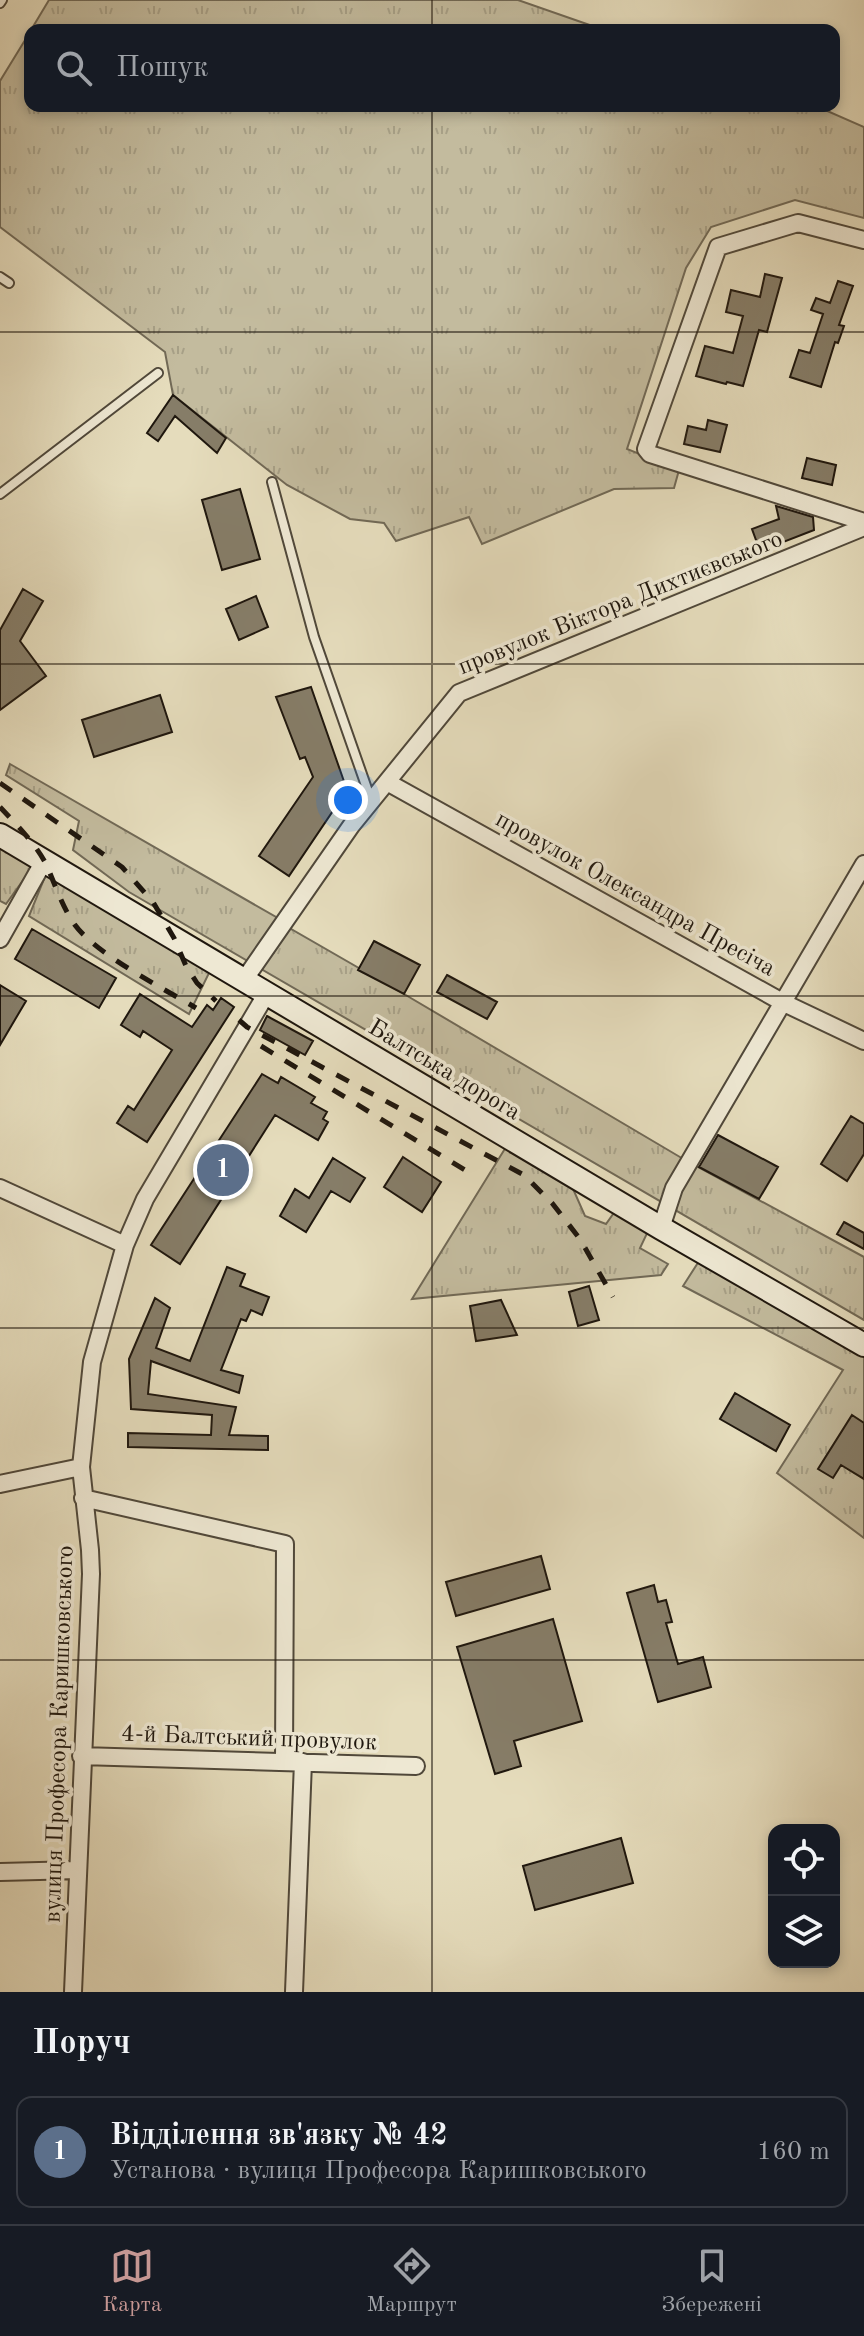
<!DOCTYPE html>
<html lang="uk">
<meta charset="utf-8">
<style>
body{margin:0;font-family:"Old Standard TT",serif;background:#20242c;color:#f1f3f6}
.controls{position:absolute;right:24px;bottom:24px;display:grid;overflow:hidden;border-radius:16px;box-shadow:0 4px 12px #0003}
.controls button{width:72px;height:72px;display:grid;place-items:center;padding:0;border:0;border-bottom:2px solid #363941;background:#171b24;color:#f1f3f6;font:40px sans-serif}
.you{position:absolute;left:348px;top:800px;width:28px;height:28px;margin:-20px;border:6px solid #fff;border-radius:50%;background:#1a73e8;box-shadow:0 0 0 12px #1a73e833}
.badge{display:grid;place-items:center;width:52px;height:52px;border-radius:50%;background:#c59692;color:#fff;font-size:26px;font-weight:700}
.pin{position:absolute;translate:-50% -50%;border:4px solid #fff;box-shadow:0 2px 8px #0006}
.list{margin:0;padding:0;list-style:none}
h2{display:flex;justify-content:space-between;align-items:center;height:104px;margin:0;padding:0 32px;font-size:34px}
h2 small{font-size:26px;font-weight:400;color:#9ea1a6}
.list li{display:grid;grid-template-columns:52px 1fr auto;gap:24px;align-items:center;box-sizing:border-box;height:112px;margin:0 16px 16px;padding:0 16px;border:2px solid #363941;border-radius:16px}
.list b{display:block;font-size:30px;white-space:nowrap}
.list p{margin:0;font-size:26px;white-space:nowrap;color:#9ea1a6}
.list em{font-size:26px;font-style:normal;color:#9ea1a6}
.icon{flex:none;width:44px;height:44px;fill:none;stroke:currentColor;stroke-width:2;stroke-linecap:round;stroke-linejoin:round}
.map{position:relative;flex:none;width:864px;height:1992px;overflow:hidden}
.search{position:absolute;background:#171b24;box-shadow:0 4px 12px #0003;left:24px;right:24px;top:24px;height:88px;display:flex;align-items:center;gap:20px;box-sizing:border-box;padding:0 28px;border-radius:16px;color:#9ea1a6;font-size:30px}
.sheet{height:232px;background:#171b24}
nav{display:flex;justify-content:space-around;align-items:center;box-sizing:border-box;height:112px;border-top:2px solid #363941;background:#171b24;font-size:22px;color:#9ea1a6}
nav a{display:grid;justify-items:center;gap:4px}
nav .on{color:#c59692}
.map>svg:first-child{display:block}
.grass{fill:url(#grass-tufts);stroke:#716956;stroke-width:2}
.building{fill:#867d68;stroke:#1f170e;stroke-width:2}
.lines{fill:none;stroke-linecap:round;stroke-linejoin:round}
.lane-casing{stroke:#50483a;stroke-width:12}
.street-casing{stroke:#50483a;stroke-width:20}
.secondary-casing{stroke:#1f170e;stroke-width:26}
.lane{stroke:#eee8d3;stroke-width:8}
.street{stroke:#eee8d3;stroke-width:16}
.secondary{stroke:#eee8d3;stroke-width:22}
.rail{stroke:#1f170e;stroke-width:5;stroke-dasharray:14 14;stroke-linecap:butt}
.grid{fill:none;stroke:#1f170e;stroke-width:2;stroke-opacity:0.55}
.labels{text-anchor:middle;stroke-width:7;stroke-linejoin:round;paint-order:stroke}
.street-label{font-size:24px;fill:#1f170e;stroke:#eee8d3}
</style>
<div class="map">
<svg width="864" height="1992" viewBox="0 0 864 1992">
<defs>
<pattern id="grass-tufts" width="24" height="20" patternUnits="userSpaceOnUse" patternTransform="scale(2)"><rect width="24" height="20" fill="#c3bb9e"/><path d="M3 7l-1-3M5 7V3M7 7l1-3M15 17l-1-3M17 17v-4M19 17l1-3" fill="none" stroke="#a7a087"/></pattern>
</defs>
<rect width="100%" height="100%" fill="#e5dcbc"/>
<filter id="stains"><feTurbulence type="fractalNoise" baseFrequency=".0025" numOctaves="4"/><feColorMatrix values="0 0 0 0 .2 0 0 0 0 .09 0 0 0 0 .02 0 0 0 .5 -.17"/></filter>
<radialGradient id="worn" r=".72"><stop offset=".6" stop-color="#630" stop-opacity="0"/><stop offset="1" stop-color="#630" stop-opacity=".3"/></radialGradient>
<path class="grass" d="M49,0h469l86,30h-573z
M30,32v74h786l48,21v91l-69,-18 -84,27 -25,41 -59,181 52,21 -5,18 -60,1 -132,55 -13,-27 -73,24 -12,-18 -34,-4 -63,-34 -114,-90 -8,-43 -165,-125v-146z
M10,764l273,157 3,5 118,68 281,166 179,97v63l-735,-428 -56,-42 6,-29 -73,-46z
M0,845l34,20 -28,39 -6,-3z
M46,874l164,97 -21,43 -160,-98z
M506,1147l64,35 15,34 21,8 12,-17 33,18 -11,23 28,16 -7,11 -249,24z
M701,1258l163,96v184l-87,-65 66,-103 -160,-84z"/>
<path class="building" d="M765,274l17,4 -15,54 -8,-2 -16,56 -16,-4 -1,2 -30,-8 9,-30 28,7 10,-37 -17,-4 5,-22 29,7z
M838,281l15,5 -14,39 5,1 -6,17 -3,-1 -14,45 -31,-10 9,-27 11,3 13,-39 -12,-4 5,-12 14,5z
M173,395l53,43 -9,15 -42,-37 -17,25 -11,-8z
M708,420l19,5 -7,27 -36,-8 4,-18 18,4z
M807,458l29,7 -4,20 -30,-7z
M240,489l20,70 -38,11 -20,-70z
M776,506l37,11 1,13 -54,21 -8,-22 27,-10z
M23,589l20,12 -23,40 26,35 -46,34v-80z
M256,596l12,31 -29,13 -13,-31z
M311,687l36,103 -58,86 -30,-20 54,-79 -8,-20 -5,2 -24,-62z
M160,695l12,37 -78,25 -12,-37z
M32,929l84,49 -17,30 -84,-49z
M374,941l46,24 -16,29 -46,-24z
M447,975l50,27 -10,17 -50,-27z
M0,985l26,16 -26,44z
M140,994l52,33 15,-22 6,5 8,-12 13,9 -87,135 -30,-19 11,-17 6,4 38,-60 -29,-19 -3,6 -19,-12z
M267,1016l46,25 -8,14 -45,-25z
M262,1074l16,9 3,-6 34,20 -4,6 16,9 -4,7 5,3 -10,18 -43,-25 -95,149 -29,-19z
M851,1116l13,8v30l-17,27 -26,-17z
M718,1135l60,32 -19,32 -60,-32z
M403,1157l38,25 -19,30 -38,-25z
M333,1158l32,20 -15,24 -19,-11 -25,41 -26,-16 15,-27 14,9z
M844,1222l20,11v16l-27,-15z
M227,1267l18,7 -5,12 29,11 -7,18 -11,-5 -5,11 -5,-2 -20,51 22,6 -4,17 -88,-32 -3,33 88,13 -7,28 39,1v14l-140,-3v-14l83,2 1,-20 -81,-6 -2,-50 26,-61 15,10 -14,40 34,13z
M589,1286l10,34 -21,6 -9,-34z
M501,1300l16,35 -41,6 -6,-35z
M735,1393l55,32 -14,26 -56,-32z
M852,1415l12,8v56l-23,-14 -8,13 -15,-9z
M541,1556l9,33 -94,27 -10,-34z
M654,1585l4,17 8,-2 6,22 -6,1 12,41 25,-7 8,30 -53,15 -31,-109z
M553,1619l29,102 -68,20 7,25 -26,8 -38,-127z
M621,1838l12,45 -98,27 -12,-44z"/>
<g class="lines">
<g class="lane-casing">
<path id="lane" d="M0,3l2,-3
M0,277l9,6
M272,482l42,155 57,163
M0,494l158,-121"/>
</g>
<g class="street-casing">
<path id="street" d="M864,240l-66,-17 -80,24 -72,202 4,5 214,68
M387,782l397,221 80,38
M0,939l44,-78
M244,980l107,-154 108,-133 405,-166
M0,1188l125,57
M661,1228l13,-40 190,-324
M0,1484l81,-17
M83,1498l202,46 -1,217
M81,1756l335,10
M0,1872l78,-2
M73,1992l18,-418 -1,-24 -9,-83 11,-105 33,-117 20,-46 122,-206
M294,1992l9,-230"/>
</g>
<g class="secondary-casing">
<path id="secondary" d="M0,835l661,393 203,117"/>
</g>
<use href="#lane" class="lane"/>
<use href="#street" class="street"/>
<use href="#secondary" class="secondary"/>
<path class="rail" d="M0,783l122,84 31,35 21,36 12,28 11,17 19,18
M0,807c16,17 35,36 46,57 9,20 16,43 29,61 22,30 88,63 121,83
M239,1020l8,7 277,148 28,28 28,36 33,58
M261,1046l212,129"/>
</g>
<path class="grid" d="M432,0v30M432,106v1886M0,332h864M0,664h864M0,996h864M0,1328h864M0,1660h864"/>
<g class="labels">
<g class="street-label">
<text transform="translate(620 602) rotate(-22)" y="8">провулок Віктора Дихтиєвського</text>
<text transform="translate(636 893) rotate(29)" y="8">провулок Олександра Пресіча</text>
<text transform="translate(445 1069) rotate(31)" y="8">Балтська дорога</text>
<text transform="translate(58 1734) rotate(-88)" y="8">вулиця Професора Каришковського</text>
<text transform="translate(249 1737) rotate(2)" y="8">4-й Балтський провулок</text>
</g>
</g>
<rect width="100%" height="100%" filter="url(#stains)"/>
<rect width="100%" height="100%" fill="url(#worn)"/>
</svg>
<div class="controls">
<button><svg class="icon" aria-label="locate" viewBox="0 0 24 24"><circle cx="12" cy="12" r="6"/><path d="M12 2v4M12 18v4M2 12h4M18 12h4"/></svg></button>
<button><svg class="icon" aria-label="layers" viewBox="0 0 24 24"><path d="M12 4l9 5-9 5-9-5zM3 14l9 5 9-5"/></svg></button>
</div>
<div class="you"></div>
<div class="pin badge" style="left:223px;top:1170px;background:#5c6f8a">1</div>
<div class="search"><svg class="icon" aria-label="search" viewBox="0 0 24 24"><circle cx="10" cy="10" r="6"/><path d="M15 15l6 6"/></svg>Пошук</div>
</div>
<section class="sheet">
<h2>Поруч<small></small></h2>
<ul class="list">
<li><span class="badge" style="background:#5c6f8a">1</span><div><b>Відділення зв'язку № 42</b><p>Установа · вулиця Професора Каришковського</p></div><em>160 m</em></li>
</ul>
</section>
<nav>
<a class="on"><svg class="icon" aria-label="map" viewBox="0 0 24 24"><path d="M3 6l6-2 6 2 6-2v14l-6 2-6-2-6 2zM9 4v14M15 6v14"/></svg>Карта</a>
<a><svg class="icon" aria-label="directions" viewBox="0 0 24 24"><path d="M12 3l9 9-9 9-9-9zM9 14v-3h6M13 9l2 2-2 2"/></svg>Маршрут</a>
<a><svg class="icon" aria-label="saved" viewBox="0 0 24 24"><path d="M7 4h10v16l-5-4-5 4z"/></svg>Збережені</a>
</nav>
